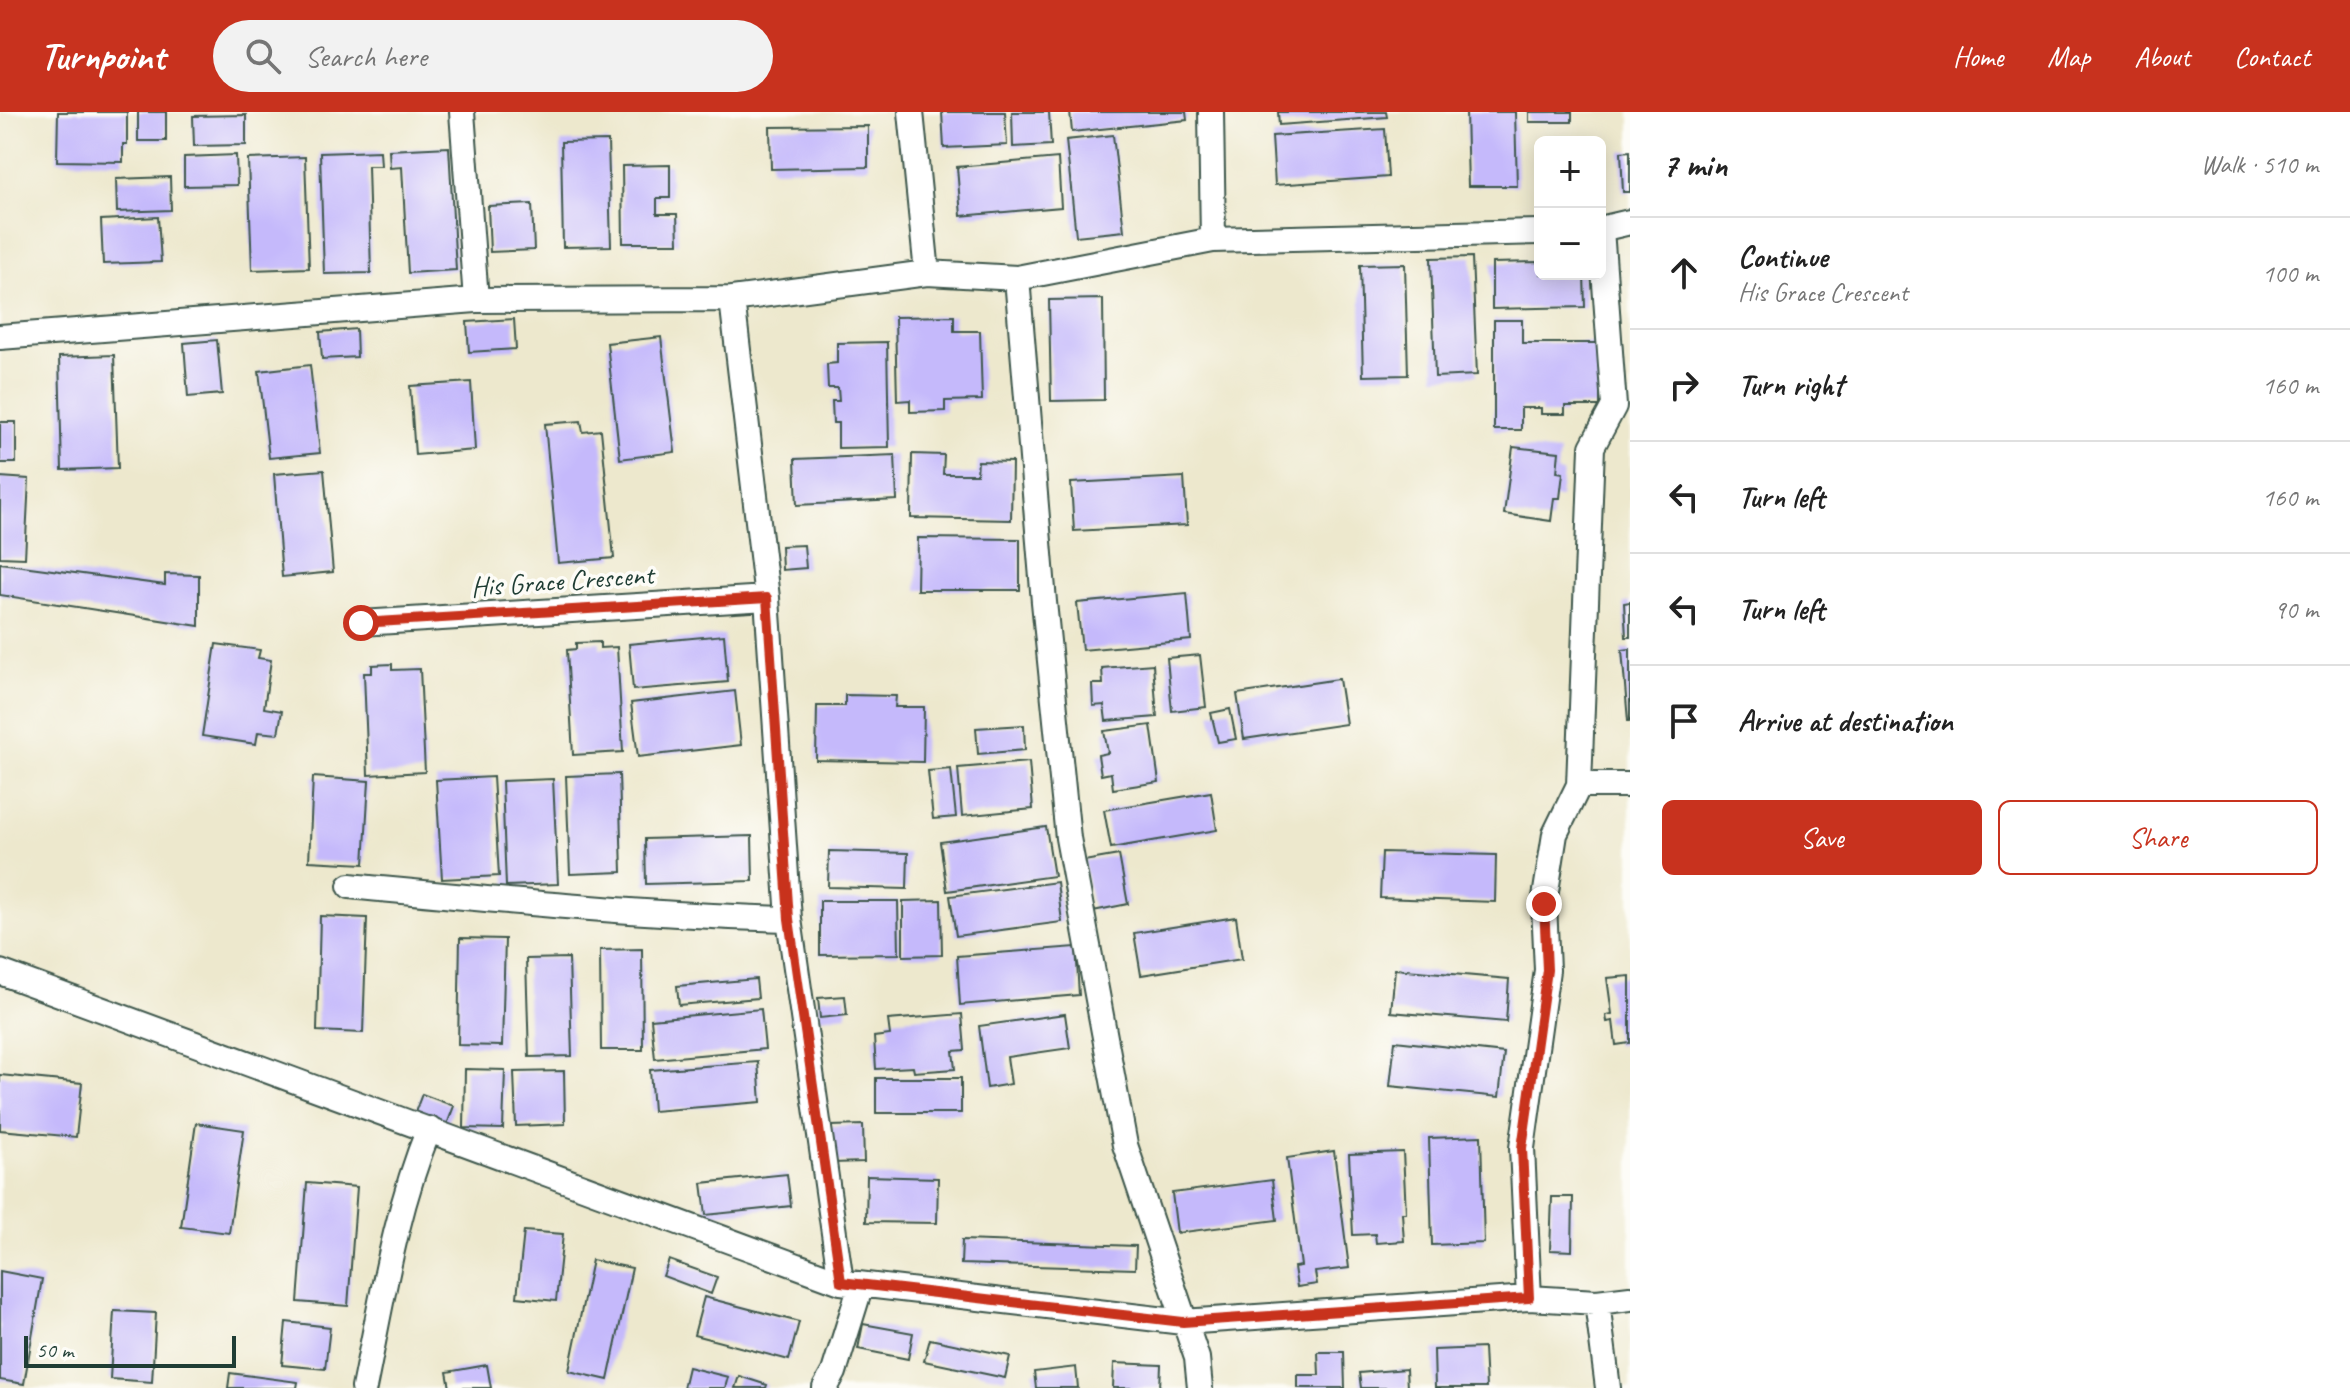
<!DOCTYPE html>
<meta charset="utf-8">
<style>
body{margin:0;font-family:Caveat,sans-serif;background:#f2f2f2;color:#222}
.controls{position:absolute;right:24px;top:24px;display:grid;overflow:hidden;border-radius:12px;box-shadow:0 4px 20px #0003}
.controls button{width:72px;height:72px;display:grid;place-items:center;padding:0;border:0;border-bottom:2px solid #e0e0e0;background:#fff;color:#222;font:40px sans-serif}
.scale{position:absolute;left:24px;bottom:20px;width:212px;box-sizing:border-box;padding-left:8px;border:4px solid #1f3d34;border-top:0;font-size:22px;line-height:28px;white-space:nowrap;color:#1f3d34;-webkit-text-stroke:6px #fdfcf7;paint-order:stroke}
.stop{position:absolute;width:24px;height:24px;margin:-18px;border:6px solid #c8321e;border-radius:50%;background:#fff}
.stop.end{background:#c8321e;border-color:#fff;box-shadow:0 2px 8px #0008}
.list{margin:0;padding:0;list-style:none}
h2{display:flex;justify-content:space-between;align-items:center;height:104px;margin:0;padding:0 32px;font-size:34px}
h2 small{font-size:26px;font-weight:400;color:#767676}
.list li{display:grid;grid-template-columns:52px 1fr auto;gap:24px;align-items:center;box-sizing:border-box;height:112px;padding:0 32px;border-top:2px solid #e0e0e0}
.list b{display:block;font-size:30px;white-space:nowrap}
.list p{margin:0;font-size:26px;white-space:nowrap;color:#767676}
.list em{font-size:26px;font-style:normal;color:#767676}
.actions{display:flex;gap:16px;padding:24px 32px}
.actions a{flex:1;padding:18px 0;border:2px solid #c8321e;border-radius:12px;text-align:center;font-size:28px;color:#c8321e}
.actions .main{background:#c8321e;color:#fff}
.icon{flex:none;width:44px;height:44px;fill:none;stroke:currentColor;stroke-width:2;stroke-linecap:round;stroke-linejoin:round}
.map{position:relative;flex:none;width:1630px;height:1276px;overflow:hidden}
header{display:flex;align-items:center;gap:48px;box-sizing:border-box;height:112px;padding:0 40px;background:#c8321e;color:#fff}
header strong{font-size:38px}
nav{display:flex;gap:44px;margin-inline-start:auto;font-size:28px}
.search{width:560px;height:72px;background:#f2f2f2;display:flex;align-items:center;gap:20px;box-sizing:border-box;padding:0 28px;border-radius:44px;color:#767676;font-size:30px}
main{display:flex}
aside{flex:1;background:#fff}
.map>svg:first-child{display:block}
.building{fill:#c5b9fb}
.lines{fill:none;stroke-linecap:round;stroke-linejoin:round}
.street-casing{stroke:#3e574b;stroke-width:28}
.street{stroke:#fff;stroke-width:24}
.route{stroke:#c8321e;stroke-width:10}
.labels{text-anchor:middle;stroke-width:7;stroke-linejoin:round;paint-order:stroke}
.street-label{font-size:28px;fill:#1f3d34;stroke:#fdfcf7}
</style>
<header>
<strong>Turnpoint</strong>
<div class="search"><svg class="icon" aria-label="search" viewBox="0 0 24 24"><circle cx="10" cy="10" r="6"/><path d="M15 15l6 6"/></svg>Search here</div>
<nav><a>Home</a><a>Map</a><a>About</a><a>Contact</a></nav>
</header>
<main>
<div class="map">
<svg width="1630" height="1276" viewBox="0 0 1630 1276">
<rect width="100%" height="100%" fill="#fdfcf7"/>
<filter id="ink" filterUnits="userSpaceOnUse"><feTurbulence type="fractalNoise" baseFrequency=".0125" numOctaves="2"/><feDisplacementMap in="SourceGraphic" scale="16" xChannelSelector="R" yChannelSelector="G"/><feConvolveMatrix kernelMatrix="1 2 1 2 8 2 1 2 1" color-interpolation-filters="sRGB"/></filter>
<filter id="wash" filterUnits="userSpaceOnUse"><feTurbulence type="fractalNoise" baseFrequency=".006" numOctaves="4" result="noise"/><feDisplacementMap in="SourceGraphic" scale="32" xChannelSelector="R" yChannelSelector="G"/><feGaussianBlur stdDeviation="1.8" result="paint"/><feColorMatrix in="noise" values="0 0 0 0 0 0 0 0 0 0 0 0 0 0 0 0 0 1.4 0 .05"/><feComposite in="paint" operator="in"/></filter>
<g filter="url(#wash)">
<rect width="100%" height="100%" fill="#ede8cd"/>
<g id="blocks">
<path class="building" d="M58,0h69v32h-4v18l-66,-1z
M138,0h28v29h-28z
M942,0h63l2,33 -63,3z
M1012,0h37l2,33 -38,2z
M1070,0h116l1,8 -115,12z
M1278,0h108l1,5 -108,8z
M1466,0h49l2,74h-49z
M1529,0h43v10h-43z
M246,3v30l-52,1 -1,-30z
M868,14v41l-97,2 -1,-42z
M1385,17l3,48 -113,8 -3,-49z
M1113,23l11,96 -48,5 -10,-96z
M608,29l3,105 -48,1 -2,-105z
M449,35l7,123 -48,3 -6,-106 -12,1 -1,-18z
M380,39l1,15h-13l3,107 -47,1 -4,-121z
M1630,39v41h-7l-2,-40z
M236,43l1,30 -53,1v-29z
M305,45l4,111 -57,2 -4,-111z
M1058,46l3,49 -100,9 -4,-49z
M670,53v33h-13v16h20l1,29h-55l-1,-77z
M170,65l1,33 -54,2 -1,-33z
M532,92l2,46 -44,2 -2,-46z
M158,105l3,45 -58,2 -2,-44z
M1472,145l5,118 -42,2 -4,-119z
M1540,150v12h44l1,33 -93,2v-46z
M1405,152l3,111 -45,1 -3,-111z
M1103,187l1,101 -53,1 -2,-101z
M954,204v15h26l2,69 -37,1v10l-35,1v-12l-13,1 -2,-84z
M514,207l2,30 -47,3 -2,-30z
M1494,208h28v23h78v63h-35v8h-24v-6h-20v22h-27z
M356,217l1,28 -35,2 -2,-27z
M661,225l14,115 -55,7 -13,-116z
M217,228l5,54 -34,3 -4,-54z
M887,230l2,105 -51,1v-25h-5l-1,-22h7l-1,-13h-10l-1,-24 10,-1v-20z
M114,243l4,113 -56,2 -3,-113z
M310,253l10,88 -51,5 -10,-87z
M471,270l4,68 -60,5 -5,-69z
M581,309l2,11 18,-2 13,128 -56,5 -13,-139z
M0,310h16v41h-16z
M1513,335l46,5 -2,20 6,1 -3,25h-6l-3,23 -47,-7z
M912,342l32,1 -1,19h34l1,-13 34,1 -1,58 -100,-2z
M895,343l2,45 -100,5 -2,-46z
M324,358l9,102 -51,5 -8,-103z
M0,365l29,2 -4,79 -25,-1z
M1184,365l3,48 -113,6 -3,-48z
M918,426l102,1v51h-103z
M804,433l2,23 -24,2 -1,-24z
M0,451l165,22v-11l34,1v51l-199,-31z
M1187,481l4,47 -109,10 -5,-47z
M1630,490v35h-4l-2,-34z
M724,523l4,47 -95,8 -4,-46z
M600,530v6l17,-1 6,105 -50,3 -6,-105 9,-1v-6z
M216,532l44,6 -2,8 13,2 -7,48 18,3 -4,23 -20,-2 -2,12 -54,-8z
M1630,537v72h-2l-6,-71z
M1200,543l6,52 -34,4 -5,-53z
M392,552v6l28,-1 5,103 -57,3 -4,-102h8v-8z
M1153,552l4,53 -51,4 -2,-16 -11,1 -1,-22h11l-1,-16z
M1339,567l7,45 -102,15 -7,-45z
M735,579l6,54 -103,12 -7,-54z
M845,583l51,1 -1,11h29l-1,55 -107,-2 1,-54h28z
M1230,597l6,30 -18,3 -7,-29z
M1024,613l1,25 -47,4 -2,-26z
M1151,613l8,57 -46,7 -2,-16 -10,2 -3,-20 10,-2 -4,-22z
M1029,650l4,47 -71,7 -4,-48z
M951,657l5,48 -23,2 -5,-48z
M619,662l3,98 -52,2 -4,-98z
M313,665l56,4 -5,83 -55,-3z
M493,665l6,99 -57,3 -6,-99z
M553,667l5,105 -52,2 -4,-105z
M1211,680l6,38 -106,18 -7,-38z
M1046,715l8,49 -107,15 -7,-49z
M752,724l1,45 -107,3 -1,-45z
M829,739l79,2 -1,36 -79,-2z
M1382,740l114,3 -1,47 -115,-4z
M1119,743l9,49 -35,7 -9,-50z
M1057,770l5,40 -106,14 -6,-40z
M941,788l1,55 -39,1v-55z
M820,789h78l1,53 -79,1z
M320,804l47,2 -4,115 -46,-2z
M1236,805l6,42 -101,16 -7,-42z
M460,826l45,1 -3,107 -44,-1z
M1076,835l3,48 -119,10 -3,-49z
M642,837l1,101h-42l-1,-100z
M569,846l3,98 -43,1 -3,-98z
M1395,857l114,10 -3,43 -115,-10z
M1630,864v67l-14,2 -3,-24 -6,1 -1,-7 6,-1 -5,-36z
M756,867l2,19 -79,7 -2,-19z
M845,884l2,19 -27,3 -2,-20z
M761,897l4,40 -110,10 -4,-40z
M962,902l3,36 -12,1 2,18 -41,3 -1,-5 -37,2 -2,-32 16,-2 -2,-15z
M1065,902l5,34 -63,9 4,27 -24,4 -8,-62z
M1395,929l109,12 -5,44 -109,-11z
M758,950l3,40 -108,9 -3,-41z
M465,957l40,1 -2,59 -39,-1z
M564,959l1,53 -49,2 -2,-54z
M0,963l82,8 -6,54 -76,-7z
M876,966h85v35h-85z
M422,982l32,12 -8,21 -32,-12z
M196,1011l48,7 -15,103 -48,-6z
M863,1013l1,37 -32,1 -1,-37z
M1481,1024l3,107 -52,2 -3,-107z
M1334,1039l15,117 -34,4 2,12 -20,3 -3,-20 7,-1 -14,-108z
M1403,1040l3,61h-4l2,28 -28,2 -1,-9 -22,1 -4,-81z
M787,1062l4,32 -85,9 -4,-32z
M867,1064l71,2 -1,45 -71,-1z
M1272,1068l5,40 -100,13 -5,-40z
M307,1071l50,4 -9,119 -50,-4z
M1552,1085h21l-1,54 -22,-1z
M524,1119l39,3 -7,67 -39,-4z
M962,1128l174,6 -1,23 -174,-5z
M592,1148l40,8 -24,112 -39,-9z
M669,1148l48,17 -6,17 -48,-18z
M0,1159l42,8 -18,105 -24,-4z
M704,1185l95,25 -10,38 -95,-25z
M114,1199l42,2 -4,69 -42,-3z
M286,1210l44,5 -5,42 -43,-4z
M863,1212l50,9 -5,26 -50,-10z
M930,1227l80,17 -5,22 -81,-17z
M1484,1236l2,40h-51l-1,-38z
M1318,1240h26l1,36h-47v-13h21z
M1114,1251l47,2 -1,23h-47z
M487,1253l4,23h-41l-3,-16z
M688,1255l40,10 -3,11h-42z
M1076,1255l2,21h-42l-2,-16z
M1406,1257l1,19h-46l-2,-15z
M230,1261l68,9 -1,6h-69z
M739,1264l28,9 -1,3h-31z"/>
</g>
</g>
<g filter="url(#ink)">
<use href="#blocks" fill-opacity="0" stroke="#3e574b" stroke-width="2"/>
<g class="lines">
<g class="street-casing">
<path id="street" d="M462,0l14,188
M911,0l16,161
M1211,0l2,128
M1600,117l30,-7
M1017,166l27,324 24,236 57,307 72,213 3,30
M732,187l35,299 22,321 52,363
M0,225l476,-37 256,-1 195,-26 90,5 196,-38 327,-8
M361,511l406,-25
M1579,673h51
M350,774c146,14 292,29 439,33
M0,860l841,310 342,40 346,-24 68,4 33,-4
M1529,1186l-7,-150 25,-178 -3,-66 11,-70 24,-49 13,-338 22,-41 -13,-177
M1597,1190l11,86
M364,1276c18,-88 31,-176 65,-259
M825,1276l9,-16 27,-87"/>
</g>
<use href="#street" class="street"/>
</g>
</g>
<g class="lines" filter="url(#ink)">
<path class="route" d="M361,511l406,-25 22,321 52,363 342,40 346,-24 -7,-150 25,-178 -3,-66"/>
</g>
<g class="labels">
<g class="street-label">
<text transform="translate(562 468) rotate(-4)" y="10">His Grace Crescent</text>
</g>
</g>
</svg>
<div class="controls">
<button>+</button>
<button>−</button>
</div>
<div class="scale">50 m</div>
<div class="stop" style="left:361px;top:511px"></div>
<div class="stop end" style="left:1544px;top:792px"></div>
</div>
<aside>
<h2>7 min<small>Walk · 510 m</small></h2>
<ul class="list">
<li><svg class="icon" aria-label="ahead" viewBox="0 0 24 24"><path d="M12 20V5M6 11l6-6 6 6"/></svg><div><b>Continue</b><p>His Grace Crescent</p></div><em>100 m</em></li>
<li><svg class="icon" aria-label="right" viewBox="0 0 24 24"><path d="M7 20v-9h11M14 6l5 5-5 5"/></svg><div><b>Turn right</b></div><em>160 m</em></li>
<li><svg class="icon" aria-label="left" viewBox="0 0 24 24"><path d="M17 20v-9H6M10 6l-5 5 5 5"/></svg><div><b>Turn left</b></div><em>160 m</em></li>
<li><svg class="icon" aria-label="left" viewBox="0 0 24 24"><path d="M17 20v-9H6M10 6l-5 5 5 5"/></svg><div><b>Turn left</b></div><em>90 m</em></li>
<li><svg class="icon" aria-label="arrive" viewBox="0 0 24 24"><path d="M6 21V4h12l-3 4 3 4H6"/></svg><div><b>Arrive at destination</b></div></li>
</ul>
<div class="actions"><a class="main">Save</a><a>Share</a></div>
</aside>
</main>
